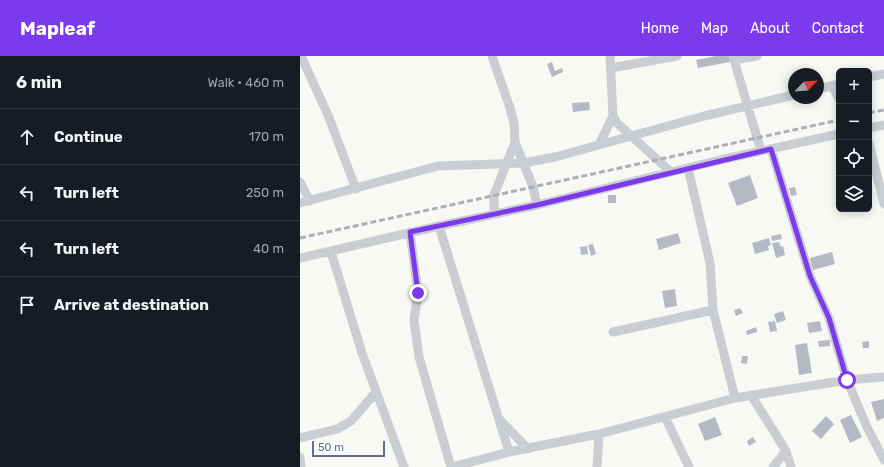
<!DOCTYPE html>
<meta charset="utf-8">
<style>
body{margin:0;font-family:Rubik,sans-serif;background:#242831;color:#f1f3f6}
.controls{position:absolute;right:12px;top:12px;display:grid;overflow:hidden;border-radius:6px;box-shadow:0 2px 10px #0003}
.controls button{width:36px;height:36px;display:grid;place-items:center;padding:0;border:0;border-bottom:1px solid #363941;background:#171b24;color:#f1f3f6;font:20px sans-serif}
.compass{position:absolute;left:488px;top:12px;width:36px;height:36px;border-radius:50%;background:#171b24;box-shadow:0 2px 10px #0003;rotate:65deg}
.scale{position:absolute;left:12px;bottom:10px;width:73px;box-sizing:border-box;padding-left:4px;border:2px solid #64708a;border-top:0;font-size:11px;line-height:14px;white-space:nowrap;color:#64708a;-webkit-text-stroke:3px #fff;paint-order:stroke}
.stop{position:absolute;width:12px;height:12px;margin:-9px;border:3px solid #7c3aed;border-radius:50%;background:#fff}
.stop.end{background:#7c3aed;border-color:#fff;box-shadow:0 1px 4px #0008}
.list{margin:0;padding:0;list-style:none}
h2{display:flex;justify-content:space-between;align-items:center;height:52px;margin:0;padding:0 16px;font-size:17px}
h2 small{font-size:13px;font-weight:400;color:#9ea1a6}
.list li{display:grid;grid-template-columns:26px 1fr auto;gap:12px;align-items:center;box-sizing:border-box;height:56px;padding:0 16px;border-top:1px solid #363941}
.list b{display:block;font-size:15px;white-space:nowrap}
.list em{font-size:13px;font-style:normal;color:#9ea1a6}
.icon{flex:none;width:22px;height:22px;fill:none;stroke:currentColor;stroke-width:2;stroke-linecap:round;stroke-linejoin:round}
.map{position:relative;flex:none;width:584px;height:411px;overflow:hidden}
header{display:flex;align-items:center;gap:24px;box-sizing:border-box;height:56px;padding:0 20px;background:#7c3aed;color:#fff}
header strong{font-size:19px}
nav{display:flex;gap:22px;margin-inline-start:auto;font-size:14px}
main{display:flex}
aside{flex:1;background:#171b24}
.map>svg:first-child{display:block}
.building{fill:#b5b9c3}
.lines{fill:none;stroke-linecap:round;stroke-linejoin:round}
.minor{stroke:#cacdd1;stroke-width:9}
.rail{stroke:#abafb7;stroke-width:3;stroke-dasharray:6 3;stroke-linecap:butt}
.route{stroke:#7c3aed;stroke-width:5}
</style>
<header>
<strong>Mapleaf</strong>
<nav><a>Home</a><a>Map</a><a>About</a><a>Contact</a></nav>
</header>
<main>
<aside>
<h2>6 min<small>Walk · 460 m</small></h2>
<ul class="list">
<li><svg class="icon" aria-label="ahead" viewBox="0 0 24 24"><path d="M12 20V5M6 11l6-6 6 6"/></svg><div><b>Continue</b></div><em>170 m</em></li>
<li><svg class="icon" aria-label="left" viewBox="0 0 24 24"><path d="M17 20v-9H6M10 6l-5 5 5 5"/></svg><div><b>Turn left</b></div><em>250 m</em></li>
<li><svg class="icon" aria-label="left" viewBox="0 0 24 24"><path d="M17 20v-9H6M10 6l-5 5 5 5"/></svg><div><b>Turn left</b></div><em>40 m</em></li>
<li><svg class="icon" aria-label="arrive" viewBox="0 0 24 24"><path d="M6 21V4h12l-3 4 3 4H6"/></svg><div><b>Arrive at destination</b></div></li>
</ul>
</aside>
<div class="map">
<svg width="584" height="411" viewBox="0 0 584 411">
<rect width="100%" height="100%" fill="#f8f9f5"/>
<path class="building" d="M416,0h13l1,6 -32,6 -2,-8z
M252,6l3,9 7,-3 1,4 -11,5 -5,-13z
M289,46l1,8 -17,2 -1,-9z
M450,119l8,23 -21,8 -9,-23z
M495,131l2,8 -6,1 -2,-8z
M308,139h8v8h-8z
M378,177l3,10 -22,7 -3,-11z
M481,178l1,5 -10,2 -1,-5z
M469,182l2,7 -3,1 1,4 -14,4 -3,-11z
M479,186l2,5 2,-1 2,9 -9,3 -4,-15z
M293,188l3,10 -5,2 -3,-11z
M287,190l1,8 -7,1 -1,-8z
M532,196l3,12 -22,6 -3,-12z
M375,233l2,17 -12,2 -3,-17z
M440,252l3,5 -7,3 -2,-6z
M483,255l3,9 -9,3 -3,-9z
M475,265l2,10 -7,1 -2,-10z
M520,265l2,10 -13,2 -2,-10z
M456,271l1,5 -10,3 -1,-4z
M530,284v6l-11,1 -1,-6z
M569,285v7h-6l-1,-6z
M507,287l5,30 -13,2 -4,-30z
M442,300h6l-1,8 -6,-1z
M584,343v19l-7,3 -6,-19z
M551,359l11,22 -12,6 -10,-23z
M526,360l8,8 -13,15 -9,-8z
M415,361l7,18 -17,6 -7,-17z
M453,381l3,5 -7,4 -2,-5z"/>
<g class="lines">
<path class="minor" d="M1,0l27,59 28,74
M192,0l18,52 4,15 1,19 -21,53v18
M433,0l1,4 23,-4
M434,4l27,91
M311,12l66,-12
M569,21l15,-3
M532,30l7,13
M518,33l21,-5
M313,60l4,7 54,49
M569,72l15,-3
M215,86l18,45 4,18
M569,87l15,61
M299,89l14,-29 -3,-60
M471,93l39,127 19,42 18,62 20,47 17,33
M388,112l22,95 3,47 22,88
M0,126l10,19
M0,147l138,-37 86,-3 31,-6 149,-41 90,-21
M139,170l70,226
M110,176l8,61 -4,27 5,37 32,110
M31,196l31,101 42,114
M0,202l139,-32 98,-21 187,-46 115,-25
M313,276l100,-22
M451,339l35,56 5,16
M365,361l24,50
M200,364l28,29
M0,382l37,-9 14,-8 25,-29
M0,401l1,10
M152,411l57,-15 90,-18 136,-36 112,-18 37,-3
M297,411l2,-33
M473,411l13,-16"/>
<path class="rail" d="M569,57l15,-3
M0,182l539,-118"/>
</g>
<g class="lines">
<path class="route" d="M118,237l-8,-61 127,-27 234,-56 39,127 19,42 18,62"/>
</g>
</svg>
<div class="controls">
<button>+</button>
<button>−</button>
<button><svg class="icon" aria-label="locate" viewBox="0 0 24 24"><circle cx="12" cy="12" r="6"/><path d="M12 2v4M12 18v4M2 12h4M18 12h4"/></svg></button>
<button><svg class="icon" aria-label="layers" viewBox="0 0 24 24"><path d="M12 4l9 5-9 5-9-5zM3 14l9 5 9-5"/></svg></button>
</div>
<svg class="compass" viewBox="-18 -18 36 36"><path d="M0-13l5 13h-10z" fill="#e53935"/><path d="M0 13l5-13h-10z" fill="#9ea1a6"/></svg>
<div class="scale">50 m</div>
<div class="stop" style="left:547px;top:324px"></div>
<div class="stop end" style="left:118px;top:237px"></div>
</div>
</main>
